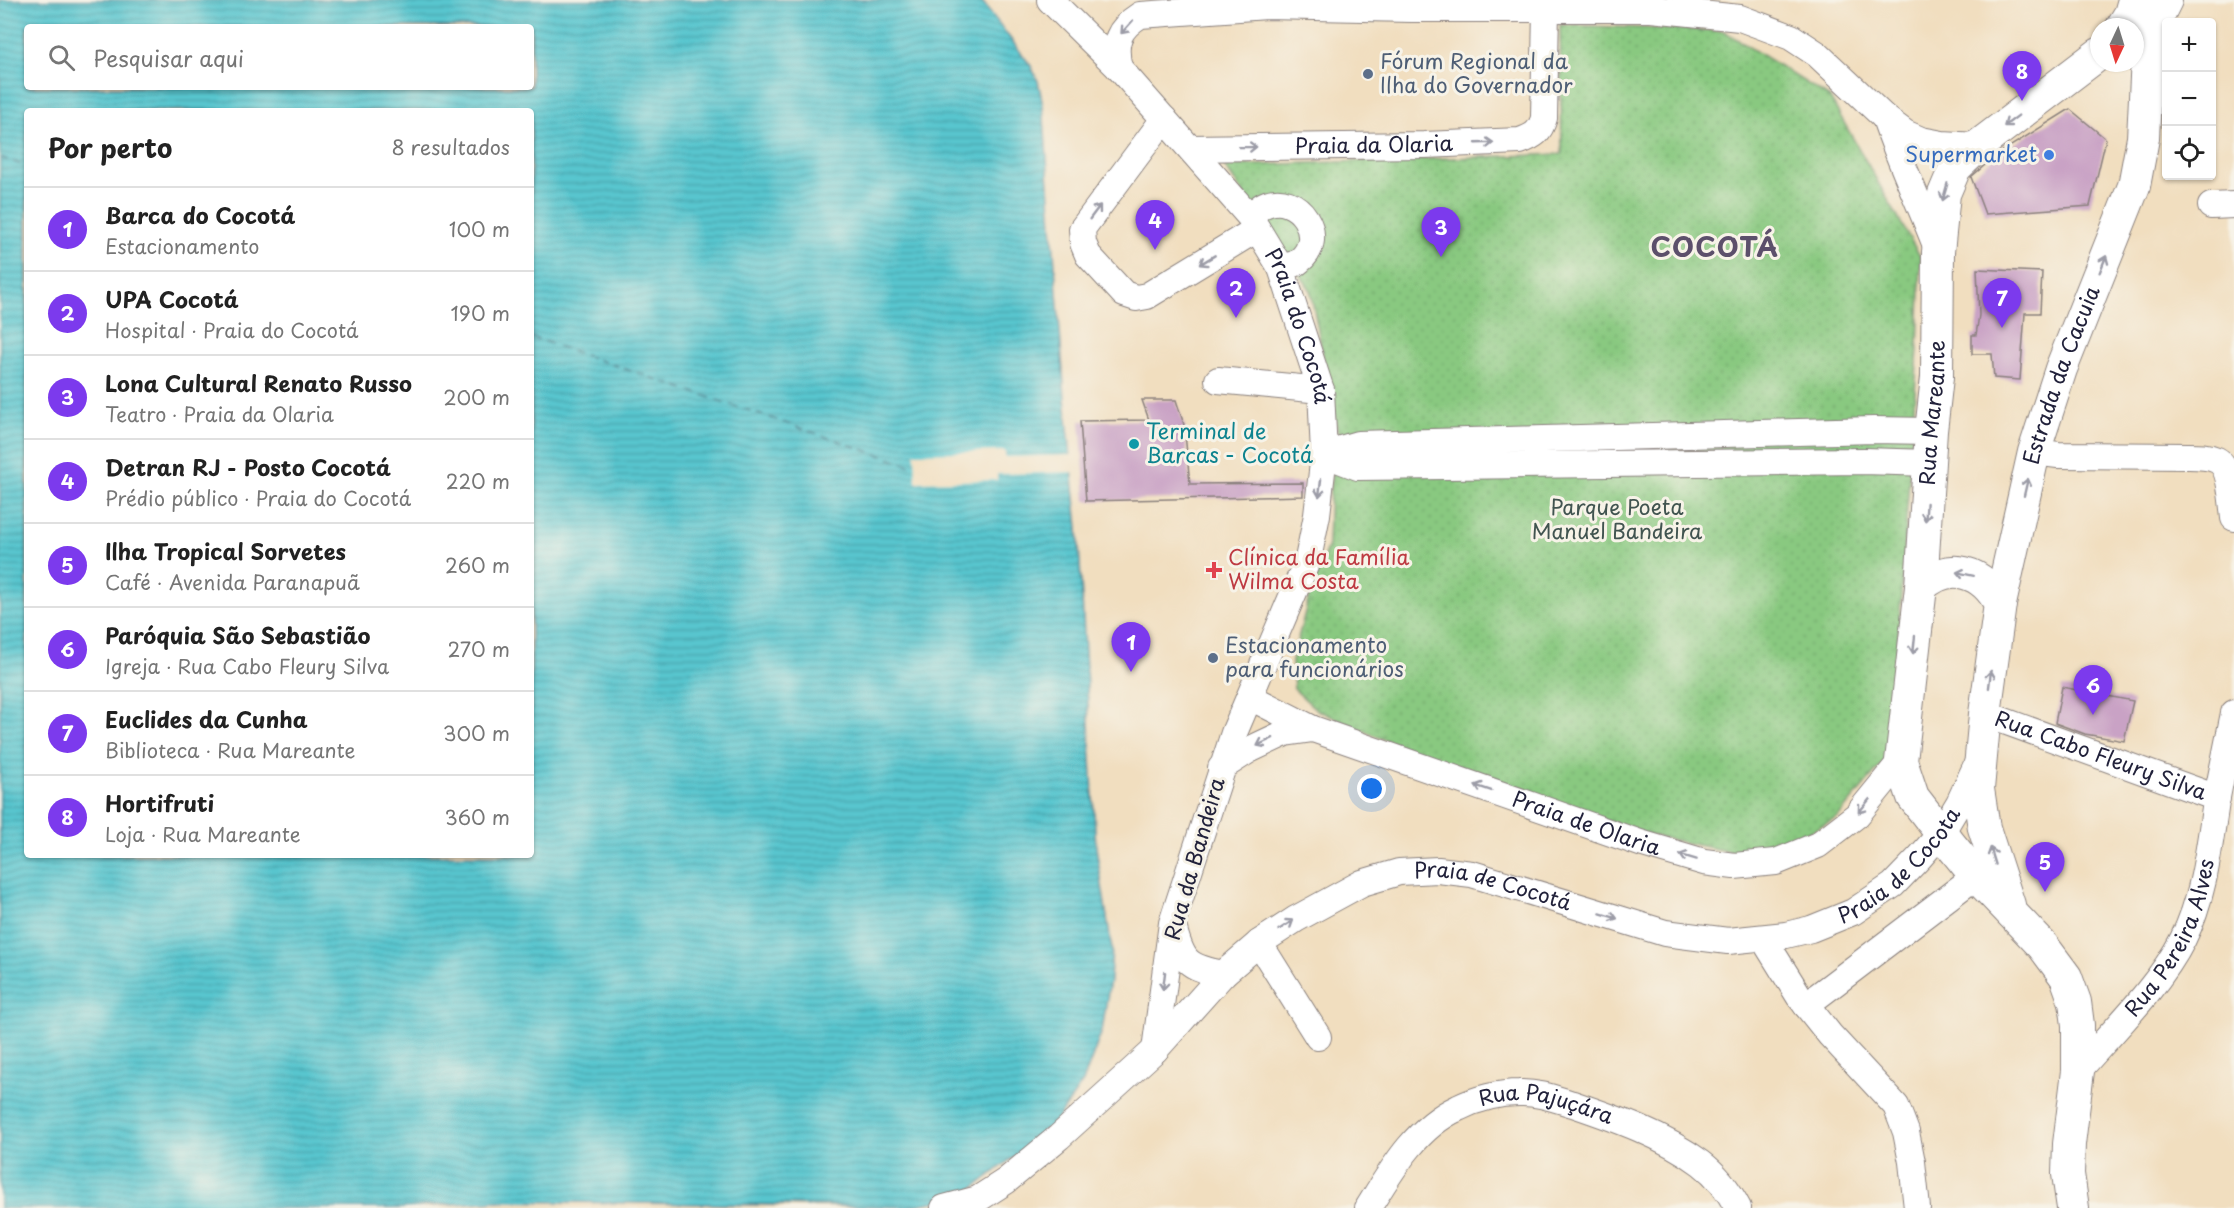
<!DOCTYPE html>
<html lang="pt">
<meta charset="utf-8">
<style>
body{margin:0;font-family:"Playpen Sans",sans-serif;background:#f6f6f6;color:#222}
.controls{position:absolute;right:18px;top:18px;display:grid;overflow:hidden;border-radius:6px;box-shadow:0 2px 4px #0004}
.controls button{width:54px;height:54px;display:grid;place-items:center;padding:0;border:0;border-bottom:2px solid #e0e0e0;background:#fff;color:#222;font:30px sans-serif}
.compass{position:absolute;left:2090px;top:18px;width:54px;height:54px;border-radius:50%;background:#fff;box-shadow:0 2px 4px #0004;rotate:184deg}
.you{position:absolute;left:1372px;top:789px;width:21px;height:21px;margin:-15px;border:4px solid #fff;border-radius:50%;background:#1a73e8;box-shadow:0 0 0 9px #1a73e833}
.badge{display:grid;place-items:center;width:39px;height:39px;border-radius:50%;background:#7c3aed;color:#fff;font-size:20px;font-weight:700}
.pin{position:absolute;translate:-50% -50px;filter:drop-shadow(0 2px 3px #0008)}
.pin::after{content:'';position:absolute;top:32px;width:21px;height:18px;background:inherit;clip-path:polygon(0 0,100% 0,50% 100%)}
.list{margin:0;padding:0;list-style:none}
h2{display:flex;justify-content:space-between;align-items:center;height:78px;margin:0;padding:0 24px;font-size:26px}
h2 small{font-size:20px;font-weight:400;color:#767676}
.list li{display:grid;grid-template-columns:39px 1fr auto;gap:18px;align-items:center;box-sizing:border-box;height:84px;padding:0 24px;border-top:2px solid #e0e0e0}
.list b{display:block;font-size:22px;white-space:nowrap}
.list p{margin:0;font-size:20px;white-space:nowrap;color:#767676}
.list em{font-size:20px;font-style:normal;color:#767676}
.icon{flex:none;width:33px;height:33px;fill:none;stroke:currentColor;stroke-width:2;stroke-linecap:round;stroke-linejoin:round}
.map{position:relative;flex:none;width:2234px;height:1208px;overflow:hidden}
.search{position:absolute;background:#fff;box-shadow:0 2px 4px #0004;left:24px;top:24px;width:510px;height:66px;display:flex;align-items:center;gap:15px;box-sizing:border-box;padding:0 21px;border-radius:6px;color:#767676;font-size:22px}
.panel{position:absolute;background:#fff;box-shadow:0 2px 4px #0004;left:24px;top:108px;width:510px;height:750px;border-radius:6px}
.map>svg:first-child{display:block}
.park{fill:url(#park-dots);stroke:#56765e;stroke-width:1.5}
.water{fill:url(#water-rules);stroke:#3d7485;stroke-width:1.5;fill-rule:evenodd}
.pier{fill:#f1debf}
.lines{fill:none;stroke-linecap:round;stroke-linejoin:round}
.ferry{stroke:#355b6f;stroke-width:1.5;stroke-dasharray:8 6;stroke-linecap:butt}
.building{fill:#c9a2c5}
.minor-casing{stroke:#8a807d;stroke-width:28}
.major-casing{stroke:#8a807d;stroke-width:34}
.minor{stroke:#fff;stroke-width:26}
.major{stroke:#fff;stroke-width:32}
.oneway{stroke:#9c9ca7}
.service-dot{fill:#5c6f8a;stroke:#f7f3e8;stroke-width:2}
.shop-dot{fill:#3f7fe0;stroke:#f7f3e8;stroke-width:2}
.culture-dot{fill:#0f9aa8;stroke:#f7f3e8;stroke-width:2}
.health-dot{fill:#e0444e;stroke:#f7f3e8;stroke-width:2}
.labels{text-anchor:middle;stroke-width:6;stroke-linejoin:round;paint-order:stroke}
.service-label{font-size:21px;fill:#4e5e75;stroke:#f7f3e8;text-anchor:start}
.street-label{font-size:21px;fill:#22223b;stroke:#f7f3e8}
.shop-label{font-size:21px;fill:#366cbe;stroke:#f7f3e8;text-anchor:end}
.culture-label{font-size:21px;fill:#0d838f;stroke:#f7f3e8;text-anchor:start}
.park-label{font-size:21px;fill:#415450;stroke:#f7f3e8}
.health-label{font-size:21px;fill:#be3a42;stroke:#f7f3e8;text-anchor:start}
.district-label{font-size:27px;font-weight:bold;letter-spacing:1.5px;fill:#5c4f6b;stroke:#f7f3e8}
</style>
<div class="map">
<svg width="2234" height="1208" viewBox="0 0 2234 1208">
<defs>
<pattern id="park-dots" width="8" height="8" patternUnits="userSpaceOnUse" patternTransform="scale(1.5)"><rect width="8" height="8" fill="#89c980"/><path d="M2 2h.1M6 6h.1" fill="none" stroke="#76ac70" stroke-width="1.8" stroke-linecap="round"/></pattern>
<pattern id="water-rules" width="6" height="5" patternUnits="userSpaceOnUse" patternTransform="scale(1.5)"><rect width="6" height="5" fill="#58c6cf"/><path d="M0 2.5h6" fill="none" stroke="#48a0a9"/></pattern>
</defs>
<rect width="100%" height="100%" fill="#f7f3e8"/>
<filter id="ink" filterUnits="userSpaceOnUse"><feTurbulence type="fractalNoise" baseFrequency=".0167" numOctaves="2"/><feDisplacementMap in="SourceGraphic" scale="12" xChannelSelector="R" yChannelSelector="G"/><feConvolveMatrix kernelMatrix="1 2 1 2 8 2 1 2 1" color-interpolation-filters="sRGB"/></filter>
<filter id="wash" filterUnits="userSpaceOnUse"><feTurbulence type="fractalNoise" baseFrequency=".008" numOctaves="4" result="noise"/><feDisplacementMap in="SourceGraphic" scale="24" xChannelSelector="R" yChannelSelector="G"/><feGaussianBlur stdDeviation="1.35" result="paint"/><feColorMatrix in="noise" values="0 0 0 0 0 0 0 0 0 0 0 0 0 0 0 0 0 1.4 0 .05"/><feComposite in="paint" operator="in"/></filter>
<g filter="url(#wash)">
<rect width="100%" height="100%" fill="#f1debf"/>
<path class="park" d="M1560,25l164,6 106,67 91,160 -3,90 -23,336 -10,77 -48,57 -62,31 -44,3 -87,-18 -111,-37 -155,-60 -61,-27 -23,-21 -2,-28 18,-68 18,-48 2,-57 8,-55 -28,-144 -86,-123 338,-12z"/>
<path class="water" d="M0,0h981l50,66 7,15 5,24 22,293 13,129 18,320 16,102 -2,31 -8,51 -19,51 -24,35 -30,28 -55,43 -31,12 -36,7 -410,-6 -97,7h-400zM27,27h504v60h-504zM27,111h504v744h-504z"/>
<path class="pier" d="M1005,451v6l68,-2 3,17 -79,2v6l-81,2 -1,-29z"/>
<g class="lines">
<path class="ferry" d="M0,157l27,10
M531,337l384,130"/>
</g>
<g id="blocks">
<path class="building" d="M2070,109l36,30 -16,67 -105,8 -14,-37 27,-23z
M1977,269l65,3 -2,41h-15l-5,67 -26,-2 -2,-24h-20v-19h4l3,-20z
M1142,400h34l11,34h-2l5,50 113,-1v13l-217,5 -6,-80 69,-1z
M2062,687l71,14 -9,40 -39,-7 -30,-11z"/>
</g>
</g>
<g filter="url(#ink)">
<use href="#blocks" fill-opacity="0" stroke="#8a807d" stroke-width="1.5"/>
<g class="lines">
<g class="minor-casing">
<g id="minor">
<path id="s1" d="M1050,0l69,68 131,149 31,51 40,122 3,64 -7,61 -9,44 -74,174 -62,190 -17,127"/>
<path d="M1119,68c-6,-26 -1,-39 21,-53l127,-9 144,3h240l89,9 51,19 26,17 68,64 20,15 16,7 21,4 36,2"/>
<path d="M1885,118c15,45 36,88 53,133"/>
<path d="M1164,119l-82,110 1,14 5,12 36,39 12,4 11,-2 110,-67"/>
<path id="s2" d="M1190,148l234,-3 96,-4c14,-5 20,-9 24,-23l2,-110 3,-8"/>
<path d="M2211,206l23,-1"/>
<path d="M1250,217c4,-3 9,-10 14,-12 34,-16 65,33 35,56 -4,4 -13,5 -18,7"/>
<path d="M1218,380l103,10"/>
<path d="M2034,452l24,3 131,1c9,0 19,0 28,4 14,7 15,43 17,58"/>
<path d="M1324,454l34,-10 516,-14 57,1"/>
<path d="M1324,454l34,13 506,-6 66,2"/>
<path id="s3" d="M1250,697l63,32 327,114 64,19 30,4 42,-4 42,-17 39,-30 44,-54"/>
<path id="s4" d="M1985,714l232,84"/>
<path d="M1221,768l28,-18 36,-17 28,-4"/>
<path d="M1173,926c9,36 14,41 50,48"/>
<path d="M1763,938l36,58 31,39 66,71 10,26 6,30 5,46"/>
<path d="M1259,943l59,94"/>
<path d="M1806,1005l170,-129"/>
<path id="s5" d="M2078,1071c34,-39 82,-86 105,-132 21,-42 26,-91 33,-137 6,-30 12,-59 18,-89"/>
<path id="s6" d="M944,1208l34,-9 28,-18 53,-44 96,-87 68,-76 36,-31 37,-24 66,-36 37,-11 39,-2 34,4 193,59 63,8 58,-6 25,-6 42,-17 40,-27 27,-28 21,-24 18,-30 18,-39"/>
<path id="s7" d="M1368,1208c23,-37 48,-81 90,-100 18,-9 41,-15 61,-15 18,-1 37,6 54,11 44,15 90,31 128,59 16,12 28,28 37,45"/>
</g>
</g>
<g class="major-casing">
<g id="major">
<path d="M2122,27l8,-13 4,-14"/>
<path d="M1921,587c28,-27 62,-16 79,17"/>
<path id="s8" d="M2009,905l-25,-77 -6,-39 7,-75 15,-110 34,-152 27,-83 73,-183 9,-48 4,-81 8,-35 11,-22"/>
<path id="s9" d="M2073,1208l-5,-34 1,-30 9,-73v-46l-3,-23 -9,-25 -23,-31 -67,-70 -35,-43 -28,-36 -12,-36 20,-174 10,-156 6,-54 1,-125 6,-58 11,-26 23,-22 121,-92"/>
</g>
</g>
<use href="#minor" class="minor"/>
<use href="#major" class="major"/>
</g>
<defs><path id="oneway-shaft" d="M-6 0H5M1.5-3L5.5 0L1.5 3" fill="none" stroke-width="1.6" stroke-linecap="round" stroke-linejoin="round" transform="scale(1.5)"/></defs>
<g class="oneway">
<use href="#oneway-shaft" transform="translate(1127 27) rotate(132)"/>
<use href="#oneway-shaft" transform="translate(2011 121) rotate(143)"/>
<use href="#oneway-shaft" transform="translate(1485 143) rotate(-2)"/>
<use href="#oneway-shaft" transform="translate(1248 147) rotate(-1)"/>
<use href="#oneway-shaft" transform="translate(1945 192) rotate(106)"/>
<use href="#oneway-shaft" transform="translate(1095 212) rotate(-53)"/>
<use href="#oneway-shaft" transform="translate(1207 260) rotate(149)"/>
<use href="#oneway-shaft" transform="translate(2103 264) rotate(-68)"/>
<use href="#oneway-shaft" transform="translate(2026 487) rotate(-77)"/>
<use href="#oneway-shaft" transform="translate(1320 488) rotate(97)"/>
<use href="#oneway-shaft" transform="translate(1926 512) rotate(94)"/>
<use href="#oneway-shaft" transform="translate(1965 574) rotate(-168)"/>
<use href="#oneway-shaft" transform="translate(1914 645) rotate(96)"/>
<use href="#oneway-shaft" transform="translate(1990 679) rotate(-83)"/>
<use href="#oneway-shaft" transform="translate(1265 742) rotate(154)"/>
<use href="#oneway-shaft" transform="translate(1483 788) rotate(-161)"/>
<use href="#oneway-shaft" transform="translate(1864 806) rotate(129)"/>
<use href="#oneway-shaft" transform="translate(1993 856) rotate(-107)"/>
<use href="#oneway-shaft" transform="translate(1688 857) rotate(-163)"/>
<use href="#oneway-shaft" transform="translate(1609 916) rotate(17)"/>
<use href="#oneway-shaft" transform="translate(1286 925) rotate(-33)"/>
<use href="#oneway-shaft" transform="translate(1164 981) rotate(97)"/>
</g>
</g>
<g class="service-dot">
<circle cx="1368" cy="74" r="6"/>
<circle cx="1213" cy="658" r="6"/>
</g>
<circle class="shop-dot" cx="2049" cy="155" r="6"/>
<circle class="culture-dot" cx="1134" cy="444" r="6"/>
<path class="health-dot" d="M1211 561h6v6h6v6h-6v6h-6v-6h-6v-6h6z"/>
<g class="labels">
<g class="service-label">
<text x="1380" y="69">Fórum Regional da<tspan x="1380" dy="24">Ilha do Governador</tspan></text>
<text x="1225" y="653">Estacionamento<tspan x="1225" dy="24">para funcionários</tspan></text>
</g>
<g class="street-label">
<text dy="7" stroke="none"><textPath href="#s2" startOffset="184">Praia da Olaria</textPath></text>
<text dy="7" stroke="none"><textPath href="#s1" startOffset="416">Praia do Cocotá</textPath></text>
<text dy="7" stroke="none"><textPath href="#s8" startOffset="544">Estrada da Cacuia</textPath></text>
<text dy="7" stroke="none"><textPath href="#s9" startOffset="858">Rua Mareante</textPath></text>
<text dy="7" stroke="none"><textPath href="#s4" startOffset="123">Rua Cabo Fleury Silva</textPath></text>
<text dy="7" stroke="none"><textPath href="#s3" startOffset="360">Praia de Olaria</textPath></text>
<text transform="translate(1195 859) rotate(-74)" y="7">Rua da Bandeira</text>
<text dy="7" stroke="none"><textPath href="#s6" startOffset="1108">Praia de Cocota</textPath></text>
<text dy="7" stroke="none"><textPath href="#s6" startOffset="670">Praia de Cocotá</textPath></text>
<text dy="7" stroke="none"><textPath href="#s5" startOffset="165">Rua Pereira Alves</textPath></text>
<text dy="7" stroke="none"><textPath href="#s7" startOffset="228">Rua Pajuçára</textPath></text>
</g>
<g class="shop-label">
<text x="2037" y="162">Supermarket</text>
</g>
<g class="culture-label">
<text x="1146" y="439">Terminal de<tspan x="1146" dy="24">Barcas - Cocotá</tspan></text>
</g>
<g class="park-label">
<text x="1617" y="515">Parque Poeta<tspan x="1617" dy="24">Manuel Bandeira</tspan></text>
</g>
<g class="health-label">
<text x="1228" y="565">Clínica da Família<tspan x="1228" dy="24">Wilma Costa</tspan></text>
</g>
<g class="district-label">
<text x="1715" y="257">COCOTÁ</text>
</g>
</g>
</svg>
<div class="controls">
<button>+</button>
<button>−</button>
<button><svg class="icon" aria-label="locate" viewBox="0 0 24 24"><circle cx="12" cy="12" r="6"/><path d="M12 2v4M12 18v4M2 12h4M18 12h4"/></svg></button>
</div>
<svg class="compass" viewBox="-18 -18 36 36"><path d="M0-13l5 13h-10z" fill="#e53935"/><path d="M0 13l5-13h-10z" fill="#767676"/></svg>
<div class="you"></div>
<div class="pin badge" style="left:1131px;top:672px">1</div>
<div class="pin badge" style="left:1236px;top:318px">2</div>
<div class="pin badge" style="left:1441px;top:257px">3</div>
<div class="pin badge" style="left:1155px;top:250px">4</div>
<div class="pin badge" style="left:2045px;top:892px">5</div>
<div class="pin badge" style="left:2093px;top:715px">6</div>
<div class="pin badge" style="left:2002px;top:328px">7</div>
<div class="pin badge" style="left:2022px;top:101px">8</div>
<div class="search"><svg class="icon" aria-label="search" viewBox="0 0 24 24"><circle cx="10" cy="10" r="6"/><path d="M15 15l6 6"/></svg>Pesquisar aqui</div>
<section class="panel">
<h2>Por perto<small>8 resultados</small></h2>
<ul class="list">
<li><span class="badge">1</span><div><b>Barca do Cocotá</b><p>Estacionamento</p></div><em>100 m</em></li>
<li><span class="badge">2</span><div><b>UPA Cocotá</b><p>Hospital · Praia do Cocotá</p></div><em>190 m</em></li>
<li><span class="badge">3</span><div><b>Lona Cultural Renato Russo</b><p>Teatro · Praia da Olaria</p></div><em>200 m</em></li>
<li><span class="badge">4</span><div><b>Detran RJ - Posto Cocotá</b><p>Prédio público · Praia do Cocotá</p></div><em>220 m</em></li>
<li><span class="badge">5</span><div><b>Ilha Tropical Sorvetes</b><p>Café · Avenida Paranapuã</p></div><em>260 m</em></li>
<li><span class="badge">6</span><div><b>Paróquia São Sebastião</b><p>Igreja · Rua Cabo Fleury Silva</p></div><em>270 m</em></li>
<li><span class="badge">7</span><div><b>Euclides da Cunha</b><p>Biblioteca · Rua Mareante</p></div><em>300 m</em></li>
<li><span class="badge">8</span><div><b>Hortifruti</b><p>Loja · Rua Mareante</p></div><em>360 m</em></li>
</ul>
</section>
</div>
